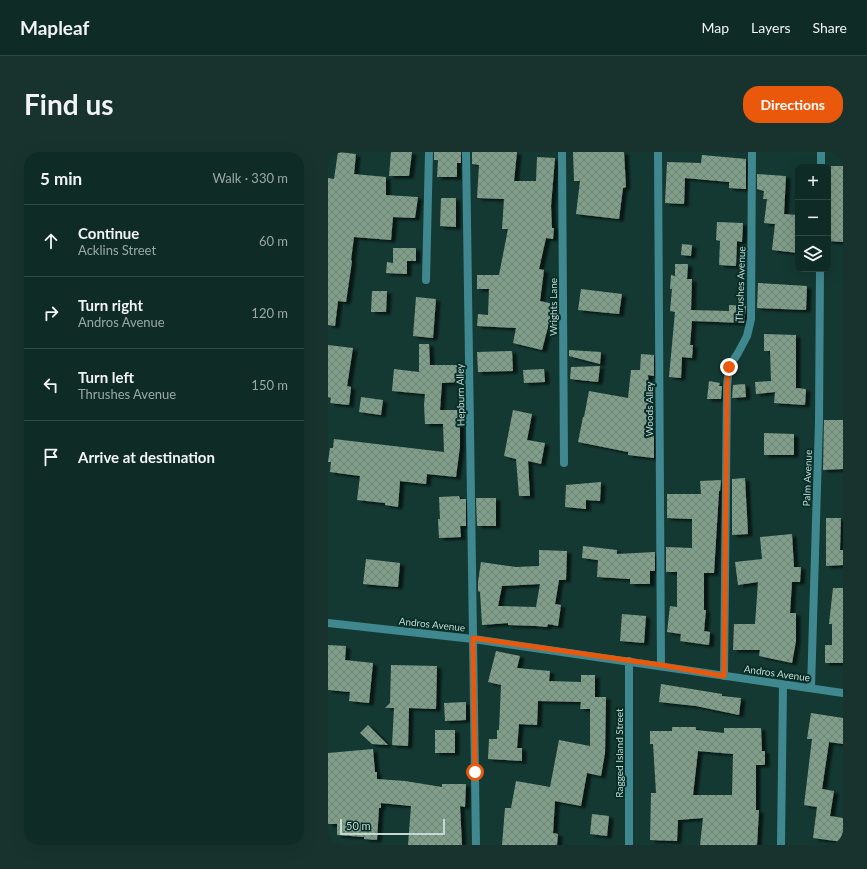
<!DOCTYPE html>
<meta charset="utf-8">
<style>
body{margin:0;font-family:Lato,sans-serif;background:#18332e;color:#f1f3f6}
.controls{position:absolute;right:12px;top:12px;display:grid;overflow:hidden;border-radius:8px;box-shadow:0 4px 16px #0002}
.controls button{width:36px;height:36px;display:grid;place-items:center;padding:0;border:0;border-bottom:1px solid #2f4743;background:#0f2b26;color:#f1f3f6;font:20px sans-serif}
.scale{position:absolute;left:12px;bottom:10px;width:105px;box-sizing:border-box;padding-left:4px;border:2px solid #c4d8d3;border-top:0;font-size:11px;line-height:14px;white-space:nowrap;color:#c4d8d3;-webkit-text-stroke:3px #082e28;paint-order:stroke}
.stop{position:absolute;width:12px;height:12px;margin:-9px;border:3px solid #ea580c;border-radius:50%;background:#fff}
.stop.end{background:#ea580c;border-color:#fff;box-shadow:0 1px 4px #0008}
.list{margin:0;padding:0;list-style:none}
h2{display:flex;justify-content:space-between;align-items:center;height:52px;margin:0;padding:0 16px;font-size:17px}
h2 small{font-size:13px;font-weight:400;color:#9ba7a7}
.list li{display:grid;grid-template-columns:26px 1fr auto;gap:12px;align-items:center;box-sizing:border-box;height:72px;padding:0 16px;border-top:1px solid #2f4743}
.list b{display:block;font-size:15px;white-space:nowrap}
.list p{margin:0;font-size:13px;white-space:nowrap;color:#9ba7a7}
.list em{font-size:13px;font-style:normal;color:#9ba7a7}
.icon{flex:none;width:22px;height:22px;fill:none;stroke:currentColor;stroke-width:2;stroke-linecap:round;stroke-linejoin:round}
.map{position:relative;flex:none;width:515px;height:693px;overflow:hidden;border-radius:16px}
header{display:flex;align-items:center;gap:24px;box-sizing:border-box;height:56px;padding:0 20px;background:#0f2b26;border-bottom:1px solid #2f4743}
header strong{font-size:19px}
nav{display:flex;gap:22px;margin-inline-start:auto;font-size:14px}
.intro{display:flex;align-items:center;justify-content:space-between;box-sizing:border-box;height:96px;padding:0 24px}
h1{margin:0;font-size:28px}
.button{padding:10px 18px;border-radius:16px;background:#ea580c;color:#fff;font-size:14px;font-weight:700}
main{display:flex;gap:24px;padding:0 24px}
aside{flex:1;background:#0f2b26;border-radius:16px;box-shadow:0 4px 16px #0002}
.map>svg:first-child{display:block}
.building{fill:url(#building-cross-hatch);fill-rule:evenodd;filter:url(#shadow)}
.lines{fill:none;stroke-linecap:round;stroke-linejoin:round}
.minor{stroke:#40888f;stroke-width:8}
.route{stroke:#ea580c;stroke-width:5}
.labels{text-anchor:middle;stroke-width:4;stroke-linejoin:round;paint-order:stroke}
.street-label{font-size:10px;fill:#c4d8d3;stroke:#082e28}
</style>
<header>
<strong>Mapleaf</strong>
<nav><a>Map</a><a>Layers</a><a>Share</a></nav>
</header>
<div class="intro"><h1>Find us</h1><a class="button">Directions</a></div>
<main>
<aside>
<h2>5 min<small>Walk · 330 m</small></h2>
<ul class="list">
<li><svg class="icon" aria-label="ahead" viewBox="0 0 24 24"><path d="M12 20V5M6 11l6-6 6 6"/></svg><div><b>Continue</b><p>Acklins Street</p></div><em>60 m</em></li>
<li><svg class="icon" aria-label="right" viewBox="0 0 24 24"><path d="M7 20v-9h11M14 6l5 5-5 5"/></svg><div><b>Turn right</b><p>Andros Avenue</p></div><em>120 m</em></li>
<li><svg class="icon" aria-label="left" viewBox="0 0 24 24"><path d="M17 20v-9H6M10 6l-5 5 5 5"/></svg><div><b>Turn left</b><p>Thrushes Avenue</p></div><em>150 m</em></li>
<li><svg class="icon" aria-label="arrive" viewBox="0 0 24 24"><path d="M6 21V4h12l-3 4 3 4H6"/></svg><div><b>Arrive at destination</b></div></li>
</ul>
</aside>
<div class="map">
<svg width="515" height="693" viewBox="0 0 515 693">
<defs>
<pattern id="building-cross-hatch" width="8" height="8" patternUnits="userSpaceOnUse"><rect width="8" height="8" fill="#819e8a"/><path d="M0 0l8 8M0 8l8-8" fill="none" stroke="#6c8274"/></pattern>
<filter id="shadow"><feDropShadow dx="4.5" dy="2.5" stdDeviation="1" flood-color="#0009"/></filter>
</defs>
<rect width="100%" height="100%" fill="#143932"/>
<path class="building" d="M10,0l18,2 -2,20 32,3v18l32,2 -3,21 -22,-1 -2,23 -37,-3 -3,23 1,1 -6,41 -8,-1 -3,25 -7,-1v-147l6,1z
M63,0h21l-3,24h-20z
M106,0h27v11h-4v14h-20l1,-17h-4z
M144,0h45l-3,29h22l1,-24 18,1 -4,48 1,22h2l-1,11 -7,-1 -7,31 5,1 -4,31 14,3 -12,46 -29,-7 3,-15 -39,-2 1,-12 10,1 1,-26h-12v-14h22l9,-46h-6l2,-30 -27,-1 2,-33 -7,-1z
M245,0h51l2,35 -3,1 -4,31 -43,-5 4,-33h-6z
M374,3l44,4v30l-17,-1v-6l-44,-4 -1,26 -19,-1 2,-41 34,1z
M503,14h12v76l-15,-1z
M429,22l29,2 -2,38 14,1v38l-26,-3 3,-26 -11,-1 3,-24h-4l1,-8 -7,-2z
M113,46h15v29l-16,-1z
M389,70l26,1 -1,19 -5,-1 -1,25 -17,-1 1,-24 -4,-1z
M354,92l10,1 -1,11 -10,-1z
M65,96h23v13h-9v13l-21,-1 1,-11 6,1z
M347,112h13l-1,15h5l-1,31 38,1v-6l17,1 -2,17 -52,-2 -2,24h3l-1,13 -10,-1 -1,21 -12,-1 6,-65 -5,-1 2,-22h-2l1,-14 4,1z
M430,131l49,3 -1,24 -49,-2z
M253,137l41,5 -3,20 -41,-4z
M44,139h15l-1,21h-15z
M88,145l20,2 -3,39 -20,-2z
M436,182l32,1v53l10,1 -1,16 -31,-2 1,-11 -19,2 -1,-12 16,-1 -1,-30h-6z
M91,192h10l1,21h28l1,17 -17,1 -2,27h20v36l-4,31 -29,-3 -1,10 -26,-3 -2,26 -13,-2v-2l-28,-3 3,-24 -30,-4 1,-10h-3l2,-14h3l1,-9 110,13 -1,-28h-18l-1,-19 1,-11 -33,-3 2,-22 25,3z
M0,193l25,3 -6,38 4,1 -2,18 -19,-2 1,-5 -3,-1z
M241,198l32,2 -1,12 -31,-8z
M184,199l1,20 -35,1 -1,-20z
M313,202l13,1v21l-6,-1 2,30 3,-1 1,16v38l-26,-3v-3l-50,-10 5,-25h1l5,-26 39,7 3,-28h9z
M272,214l-2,16 -28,-3 1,-12z
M216,217l1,13 -21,1 -1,-13z
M381,229l11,2 -1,3h3l-1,13h-14z
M417,232l1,13 -14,1 1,-13z
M33,245l22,3 -2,15 -22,-3z
M185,258l19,4 -5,26 18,3 -4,21 -13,-3 2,35h-11l-3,-37 -12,-3z
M496,268h19v49l-20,1z
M436,281l30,1v21h-30z
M417,326l3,56 -16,1v-56z
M393,328l-1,11h-1l-5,82h-10v37h2l-2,21 6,1 -1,13 -29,-4 1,-7 -14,-2 3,-26 7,1v-35h-11v-25l26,1v-29l-25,-1v-24h34l-1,-13z
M273,330l-1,19 -14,-1v9l-21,-2 1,-22z
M131,344l1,3h6v27h-6l1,11 -22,1 -1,-19h2l-1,-22z
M148,346h20v28h-19z
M498,366h15l-1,32h3v15l-17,1z
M464,382l2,33h7l-1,15h-8l-2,31h6v28l-4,22 -33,-7 1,-6h-27l1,-26h21l3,-42 -20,3 -3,-23 27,-3 -2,-22z
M255,394l34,4v4l38,-2v19h-5v13h-20v-5l-33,-2 1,-17 -16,-2z
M211,398l28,1 -1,29h-7l-4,24 6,1 -3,21 -10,-2 -1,3 -11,-1 -28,-1v-2l-26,2 -2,-33 -2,-1v-9l3,-20 35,5 23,-1zM212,432l-4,23 -38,-1 4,-20z
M38,407l34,4 -2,24 -35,-3z
M505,436h10v75h-18v-18h7v-21h-3z
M294,462l24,2 -2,27 -24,-2z
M0,493l18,1 -1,14 28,3 -4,40 -20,-2 1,-9 -22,-2z
M168,499l24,5 -3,12 33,3 -1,10 32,1v-7h14v22h11l-1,56 -4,23 -14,-3 -6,33 -26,-5 -2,32 5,1 -1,11h-55l3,-37h6l5,-27 34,6 9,-47 31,6v-37h-10l1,-7 -43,-1 -1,24 -18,-1 -2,24h5v13l-34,-2 1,-20h8v-9h2l2,-45 -13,-3z
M63,513l46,1 -1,43 -27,-1 -1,38 -16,-1 2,-37h-9l5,-5z
M333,532l61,10v2l19,2 -2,17 -43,-9 -37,-4z
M138,550v18l-21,1 -1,-18z
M483,561l32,5v26l-14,-2 -7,47 12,2 -4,25 13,2v24l-30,-4 4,-31 -13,-2 8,-66h-5z
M40,573l20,20 -16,-1 -12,-11z
M344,575h24v3l28,3v-5h37l1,23h3v14h-9v45h3l-2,35h-57l3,-27 -25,2 -1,21 -27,-1 1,-47h5l-3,-49h-3v-13h22zM370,599l35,3 -1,41h-39z
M107,578h20v23h-20z
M45,597l2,23h2v7l28,2 37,6v-3h24l-1,23 -5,-1 2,39h-54l3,-39 -30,-3v5h-2l-2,32 -13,-1v-2l-27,-2v-11h-9v-71z
M264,662l17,2 -2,20 -17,-2z"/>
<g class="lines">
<path class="minor" d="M138,0l10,693
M234,0l2,311
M330,0l3,513
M493,15v-15
M98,128l3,-128
M0,471l145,16 370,54
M396,524l3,-290 2,-19 9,-14 9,-17 4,-17 1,-167
M483,536l8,-267 1,-152
M301,693v-184
M453,693l2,-160"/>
</g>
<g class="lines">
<path class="route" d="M147,620l-2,-134 188,27 63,11 3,-290 2,-19"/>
</g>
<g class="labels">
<g class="street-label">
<text transform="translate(412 132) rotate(-88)" y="4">Thrushes Avenue</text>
<text transform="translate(225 155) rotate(-90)" y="4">Wrights Lane</text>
<text transform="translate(132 243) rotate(-91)" y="4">Hepburn Alley</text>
<text transform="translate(321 257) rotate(-90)" y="4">Woods Alley</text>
<text transform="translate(479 326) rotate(-88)" y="4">Palm Avenue</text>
<text transform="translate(104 472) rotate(6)" y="4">Andros Avenue</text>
<text transform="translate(449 521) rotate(8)" y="4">Andros Avenue</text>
<text transform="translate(291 601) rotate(-90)" y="4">Ragged Island Street</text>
</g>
</g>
</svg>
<div class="controls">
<button>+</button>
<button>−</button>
<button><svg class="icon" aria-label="layers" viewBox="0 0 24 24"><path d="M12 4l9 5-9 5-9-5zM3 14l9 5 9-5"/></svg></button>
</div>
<div class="scale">50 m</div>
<div class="stop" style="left:147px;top:620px"></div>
<div class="stop end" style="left:401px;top:215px"></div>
</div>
</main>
